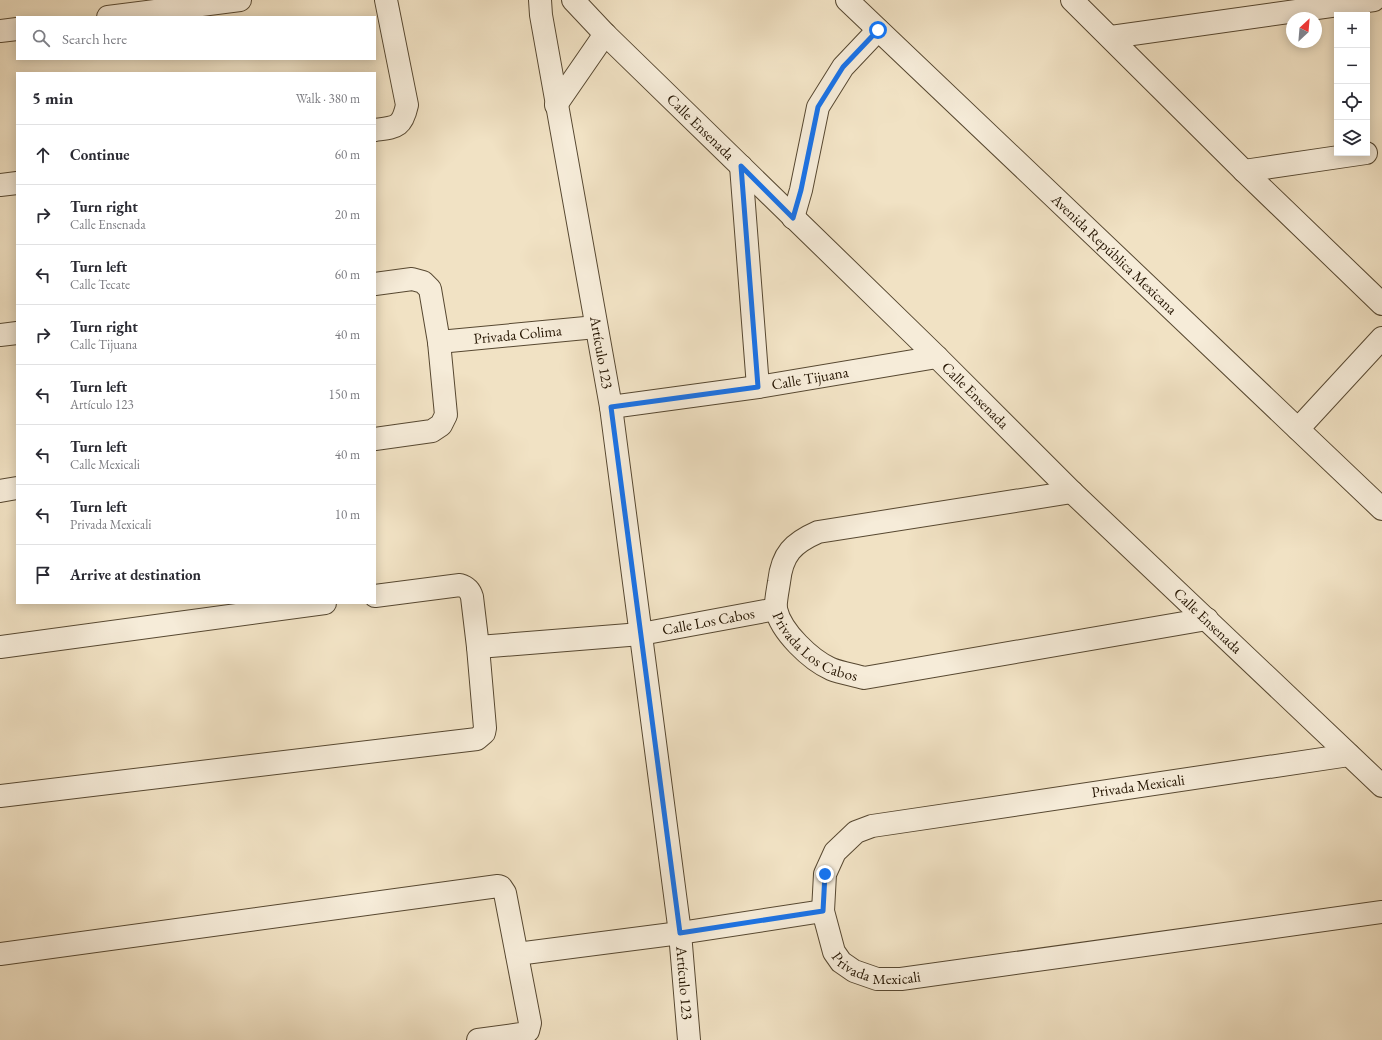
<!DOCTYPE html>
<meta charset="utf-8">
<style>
body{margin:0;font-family:"EB Garamond",serif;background:#f7f7f7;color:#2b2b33}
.controls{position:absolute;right:12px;top:12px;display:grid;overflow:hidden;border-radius:0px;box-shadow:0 2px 10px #0003}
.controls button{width:36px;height:36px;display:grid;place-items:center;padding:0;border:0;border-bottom:1px solid #e1e1e2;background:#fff;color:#2b2b33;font:20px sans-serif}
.compass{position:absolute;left:1286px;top:12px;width:36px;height:36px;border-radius:50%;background:#fff;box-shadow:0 2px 10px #0003;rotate:26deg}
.stop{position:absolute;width:12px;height:12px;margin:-9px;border:3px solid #1a73e8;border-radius:50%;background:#fff}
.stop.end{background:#1a73e8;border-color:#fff;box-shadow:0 1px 4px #0008}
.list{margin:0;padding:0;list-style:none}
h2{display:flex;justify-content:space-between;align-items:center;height:52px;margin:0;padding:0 16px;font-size:17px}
h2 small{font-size:13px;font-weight:400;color:#7c7c81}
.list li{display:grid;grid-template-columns:26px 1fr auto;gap:12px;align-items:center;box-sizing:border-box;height:60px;padding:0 16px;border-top:1px solid #e1e1e2}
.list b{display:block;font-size:15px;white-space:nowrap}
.list p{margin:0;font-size:13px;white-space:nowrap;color:#7c7c81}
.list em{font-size:13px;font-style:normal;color:#7c7c81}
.icon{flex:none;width:22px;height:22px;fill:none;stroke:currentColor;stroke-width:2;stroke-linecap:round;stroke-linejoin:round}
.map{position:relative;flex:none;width:1382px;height:1040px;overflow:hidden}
.search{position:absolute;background:#fff;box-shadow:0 2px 10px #0003;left:16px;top:16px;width:360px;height:44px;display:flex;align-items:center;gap:10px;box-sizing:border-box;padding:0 14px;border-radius:0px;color:#7c7c81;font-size:15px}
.panel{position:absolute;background:#fff;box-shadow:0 2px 10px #0003;left:16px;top:72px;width:360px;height:532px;border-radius:0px}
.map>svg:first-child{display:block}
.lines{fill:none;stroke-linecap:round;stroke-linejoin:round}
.minor-casing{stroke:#574831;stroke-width:24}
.minor{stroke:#f6ecd9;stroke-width:22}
.route{stroke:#1a73e8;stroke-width:5}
.labels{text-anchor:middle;stroke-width:3.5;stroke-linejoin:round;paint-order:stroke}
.street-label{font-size:15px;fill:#241400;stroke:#f6ecd9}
</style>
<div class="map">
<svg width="1382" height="1040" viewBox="0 0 1382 1040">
<rect width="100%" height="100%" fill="#f1e2c4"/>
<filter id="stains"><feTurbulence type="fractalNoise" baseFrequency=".005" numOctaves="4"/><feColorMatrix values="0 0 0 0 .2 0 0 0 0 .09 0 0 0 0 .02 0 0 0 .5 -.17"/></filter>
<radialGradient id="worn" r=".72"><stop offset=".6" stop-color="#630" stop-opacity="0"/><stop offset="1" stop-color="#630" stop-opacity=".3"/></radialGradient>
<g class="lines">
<g class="minor-casing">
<g id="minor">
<path id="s1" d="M540,0l1,15 70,392 69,526 9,107"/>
<path id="s2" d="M573,0l32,34 332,323 135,135 310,294"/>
<path id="s3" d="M847,0l535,509"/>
<path d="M1072,0l172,171 138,133"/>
<path d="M108,17l132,-17"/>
<path d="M0,31l17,-2"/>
<path d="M1111,37l263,-37"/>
<path d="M556,105l49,-71"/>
<path d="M375,130c21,-3 27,-2 32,-25l-21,-105"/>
<path d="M741,166l17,221"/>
<path d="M1244,171l122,-18"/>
<path d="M0,185l17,-2"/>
<path d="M793,218l8,-28 17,-83 25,-40 35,-37"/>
<path d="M375,284l37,-5 11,3 7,7 9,53 7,73 -5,10 -9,6 -57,8"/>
<path d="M0,335l17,-2"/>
<path id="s4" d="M439,342l157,-15"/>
<path id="s5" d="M611,407l147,-20 179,-30"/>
<path d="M1298,429l84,-91"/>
<path d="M0,491l17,-3"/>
<path id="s6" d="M1072,492l-254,40c-25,11 -36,22 -39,50 -1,7 -4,21 -3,27 5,23 35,51 55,60 10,4 23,6 33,9l343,-59"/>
<path d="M0,647l325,-44"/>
<path id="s7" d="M478,647l163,-13 135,-25"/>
<path id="s8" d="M1349,755l-477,71 -16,6 -21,20 -10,22 -2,37 11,41 7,10 13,9 23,8h24l481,-67"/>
<path d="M0,796l477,-57 7,-6 1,-5 -7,-81 -6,-50c-2,-7 -5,-10 -12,-12l-85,11"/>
<path d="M0,954l498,-68 3,1 4,6 25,130 -2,8 -7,3 -43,6"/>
<path d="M517,954l163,-21 143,-22"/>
</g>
</g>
<use href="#minor" class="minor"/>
</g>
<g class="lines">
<path class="route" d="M825,874l-2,37 -143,22 -69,-526 147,-20 -17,-221 52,52 8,-28 17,-83 25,-40 35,-37"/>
</g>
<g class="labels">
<g class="street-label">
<text dy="5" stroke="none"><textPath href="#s2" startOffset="180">Calle Ensenada</textPath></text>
<text dy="5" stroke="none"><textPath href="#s3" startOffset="369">Avenida República Mexicana</textPath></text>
<text dy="5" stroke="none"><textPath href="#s4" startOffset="79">Privada Colima</textPath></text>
<text dy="5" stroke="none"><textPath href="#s1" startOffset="358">Artículo 123</textPath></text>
<text dy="5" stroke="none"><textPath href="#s5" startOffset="201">Calle Tijuana</textPath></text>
<text dy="5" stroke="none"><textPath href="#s2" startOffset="564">Calle Ensenada</textPath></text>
<text dy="5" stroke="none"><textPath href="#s2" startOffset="888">Calle Ensenada</textPath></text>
<text dy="5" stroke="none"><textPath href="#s7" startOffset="232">Calle Los Cabos</textPath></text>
<text dy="5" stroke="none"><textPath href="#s6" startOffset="409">Privada Los Cabos</textPath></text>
<text transform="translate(1138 786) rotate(-8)" y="5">Privada Mexicali</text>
<text dy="5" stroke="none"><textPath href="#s8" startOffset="681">Privada Mexicali</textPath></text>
<text dy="5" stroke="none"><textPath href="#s1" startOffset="994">Artículo 123</textPath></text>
</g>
</g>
<rect width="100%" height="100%" filter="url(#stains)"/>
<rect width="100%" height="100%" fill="url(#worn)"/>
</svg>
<div class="controls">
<button>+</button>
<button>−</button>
<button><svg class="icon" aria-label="locate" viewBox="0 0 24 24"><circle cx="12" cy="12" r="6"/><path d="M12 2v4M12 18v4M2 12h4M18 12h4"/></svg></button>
<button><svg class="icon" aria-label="layers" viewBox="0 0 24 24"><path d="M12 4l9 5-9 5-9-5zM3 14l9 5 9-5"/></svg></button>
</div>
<svg class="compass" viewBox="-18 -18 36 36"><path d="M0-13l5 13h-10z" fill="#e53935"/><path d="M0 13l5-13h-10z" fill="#7c7c81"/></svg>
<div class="stop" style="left:878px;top:30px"></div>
<div class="stop end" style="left:825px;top:874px"></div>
<div class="search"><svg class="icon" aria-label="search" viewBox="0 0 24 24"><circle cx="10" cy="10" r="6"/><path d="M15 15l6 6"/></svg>Search here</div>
<section class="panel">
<h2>5 min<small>Walk · 380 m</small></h2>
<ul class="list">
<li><svg class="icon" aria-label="ahead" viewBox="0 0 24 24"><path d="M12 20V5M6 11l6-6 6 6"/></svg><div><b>Continue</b></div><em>60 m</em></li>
<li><svg class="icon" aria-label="right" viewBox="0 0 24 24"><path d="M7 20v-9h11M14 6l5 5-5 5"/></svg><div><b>Turn right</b><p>Calle Ensenada</p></div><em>20 m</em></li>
<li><svg class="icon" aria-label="left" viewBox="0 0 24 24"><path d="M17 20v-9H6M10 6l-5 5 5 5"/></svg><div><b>Turn left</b><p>Calle Tecate</p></div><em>60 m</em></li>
<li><svg class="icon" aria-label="right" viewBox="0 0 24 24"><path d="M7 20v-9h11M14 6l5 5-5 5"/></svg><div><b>Turn right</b><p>Calle Tijuana</p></div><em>40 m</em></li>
<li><svg class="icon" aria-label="left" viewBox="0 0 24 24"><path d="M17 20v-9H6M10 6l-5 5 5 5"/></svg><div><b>Turn left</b><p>Artículo 123</p></div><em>150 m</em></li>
<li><svg class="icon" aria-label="left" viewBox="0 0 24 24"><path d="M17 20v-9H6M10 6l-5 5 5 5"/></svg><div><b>Turn left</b><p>Calle Mexicali</p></div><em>40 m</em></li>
<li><svg class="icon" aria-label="left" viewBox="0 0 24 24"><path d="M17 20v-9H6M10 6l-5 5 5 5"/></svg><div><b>Turn left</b><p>Privada Mexicali</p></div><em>10 m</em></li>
<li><svg class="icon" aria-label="arrive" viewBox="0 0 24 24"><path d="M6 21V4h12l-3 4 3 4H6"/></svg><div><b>Arrive at destination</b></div></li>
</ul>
</section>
</div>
